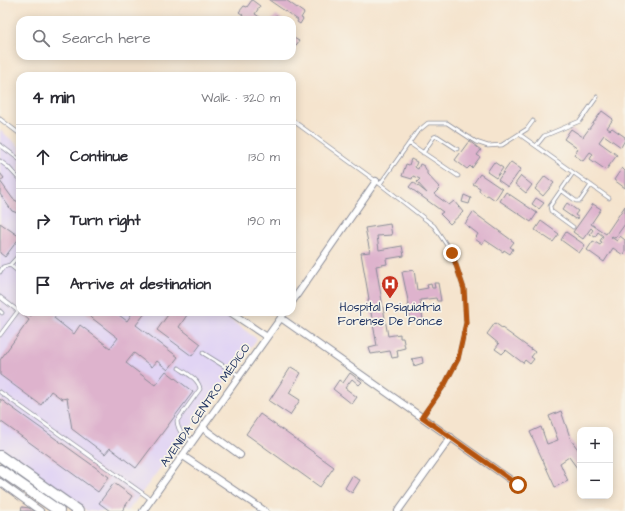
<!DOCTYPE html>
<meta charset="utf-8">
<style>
body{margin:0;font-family:"Architects Daughter",sans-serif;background:#f2f2f3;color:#2b2b33}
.controls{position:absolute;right:12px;bottom:12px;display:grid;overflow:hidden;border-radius:8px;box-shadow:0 2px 10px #0003}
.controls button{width:36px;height:36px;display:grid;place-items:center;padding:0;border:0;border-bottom:1px solid #e1e1e2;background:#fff;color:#2b2b33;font:20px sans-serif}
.stop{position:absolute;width:12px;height:12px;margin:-9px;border:3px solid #b45309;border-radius:50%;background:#fff}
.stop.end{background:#b45309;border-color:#fff;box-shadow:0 1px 4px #0008}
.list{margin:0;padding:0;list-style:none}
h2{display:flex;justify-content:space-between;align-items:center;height:52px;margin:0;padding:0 16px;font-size:17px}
h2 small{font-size:13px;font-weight:400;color:#7c7c81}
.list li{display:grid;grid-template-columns:26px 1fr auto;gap:12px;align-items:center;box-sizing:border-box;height:64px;padding:0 16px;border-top:1px solid #e1e1e2}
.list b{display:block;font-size:15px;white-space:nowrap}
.list em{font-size:13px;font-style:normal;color:#7c7c81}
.icon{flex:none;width:22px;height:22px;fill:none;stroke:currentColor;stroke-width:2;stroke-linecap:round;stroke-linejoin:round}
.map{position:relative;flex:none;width:625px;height:511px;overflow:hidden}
.search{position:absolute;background:#fff;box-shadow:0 2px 10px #0003;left:16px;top:16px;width:280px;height:44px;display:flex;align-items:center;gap:10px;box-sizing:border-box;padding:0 14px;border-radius:12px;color:#7c7c81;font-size:15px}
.panel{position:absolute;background:#fff;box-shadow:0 2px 10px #0003;left:16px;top:72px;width:280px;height:244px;border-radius:12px}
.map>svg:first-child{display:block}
.built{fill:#e1d4f4}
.building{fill:#deb3cd}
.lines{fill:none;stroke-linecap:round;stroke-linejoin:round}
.service-casing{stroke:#888a96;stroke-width:4.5}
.minor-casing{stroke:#888a96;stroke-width:8}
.primary-casing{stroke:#888a96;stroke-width:12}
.service{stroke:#fff;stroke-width:3}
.minor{stroke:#fff;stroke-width:6}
.primary{stroke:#fff;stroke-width:10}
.route{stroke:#b45309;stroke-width:5}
.labels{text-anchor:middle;stroke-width:3.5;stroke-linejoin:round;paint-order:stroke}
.poi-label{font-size:12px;fill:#1b2f5e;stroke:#f7f3e8}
.street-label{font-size:12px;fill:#1b2f5e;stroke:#f7f3e8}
</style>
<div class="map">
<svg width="625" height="511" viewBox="0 0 625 511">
<rect width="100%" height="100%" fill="#f7f3e8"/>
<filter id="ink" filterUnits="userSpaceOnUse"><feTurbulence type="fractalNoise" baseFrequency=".025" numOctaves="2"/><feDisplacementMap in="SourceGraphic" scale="8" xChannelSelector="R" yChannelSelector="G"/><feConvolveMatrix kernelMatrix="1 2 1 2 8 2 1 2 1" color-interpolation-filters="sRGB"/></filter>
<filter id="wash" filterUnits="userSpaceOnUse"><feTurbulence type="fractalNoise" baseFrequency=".012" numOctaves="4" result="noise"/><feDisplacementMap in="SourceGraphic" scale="16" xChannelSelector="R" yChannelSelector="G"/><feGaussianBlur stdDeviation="0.9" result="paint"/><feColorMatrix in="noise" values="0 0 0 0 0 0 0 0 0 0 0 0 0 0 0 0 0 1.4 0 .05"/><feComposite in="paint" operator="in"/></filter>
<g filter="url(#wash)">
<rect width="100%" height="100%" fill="#f5e4ce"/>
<path class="built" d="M0,130l20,17v165h200l37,27 -129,172h-41l-87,-62z"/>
<g id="blocks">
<path class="building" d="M252,0l8,6 -5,8 6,4 -1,2h-20l3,-5 -4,-3 5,-6 3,1z
M269,0h17l18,13 -3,5 2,1 -3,5 -3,-2 1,-2z
M276,15l7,5h-11z
M292,37l7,4 -7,10z
M602,111l11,8 -6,9 3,2 2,-2 13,9v3l-4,7 -17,-12 -5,7 18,13 -11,15 -16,-11 3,-5 -3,-2 -7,9 -9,-6 4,-6 -14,-10 7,-10 12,8z
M469,141l12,9 -4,5 3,2 -8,11 -2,-2 -3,3 -12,-9z
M411,159l6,3 -2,5 1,1 2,1 2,-5 4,2 3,5v3l13,14 -6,6 15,11 5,-4 9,11 -13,12 -10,-10 3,-2 -34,-25 4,-5 14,11 -10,-11 3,-3 -7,-3 -1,3 -10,-3 4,-12 3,1z
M494,162l9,6 -7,10 -9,-6z
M511,162l10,7 -13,18 -10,-7z
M622,168l3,3v17l-11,-8z
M0,173l4,5 -4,3 13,18 7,4v11l-8,-3 -12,-17z
M480,174l22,15 -7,11 -7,-5 -2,1 -7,-5 1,-3 -7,-4z
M521,176l11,9 -6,8 -11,-9z
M545,176l9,7 -11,13 -8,-7z
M506,192l31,21 -6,9 -31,-21z
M464,195l7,3 -2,6 -7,-2z
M536,198l8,5 -5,6 -7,-5z
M567,203l11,8 -3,4 4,3 -4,1 -13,-9z
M593,204l8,5 -10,15 15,10 19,-28v18l-10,14 -3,-2 -1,1 6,4 3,-5 5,4v13l-2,2 -10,-7 -9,14 -17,-12 6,-9 7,4 2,-3 -2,-1 3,-5 -5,-4 -3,5 -5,-3 3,-4 -2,-2 -8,11 -10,-7z
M473,212l41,30 -4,5 3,2 -3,5 -6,-4 -1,2 -18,-12 -3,4 -7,-5 3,-5 -13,-10z
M541,221l18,13 -6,8 -18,-12z
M0,223l20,14 -15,20 -5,-4z
M390,224l2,11 -15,1 2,14 23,-4 2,10 -18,3 1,5 -11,2 12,70 12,-2v4h3l2,10 -8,2 1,7 -6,1 -2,-7 -19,3 -2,-6 8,-2 -7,-39 -1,1 -1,-9h1l-8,-46 9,-1 -5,-24z
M566,232l19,13 -6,8 -18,-13z
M414,270l3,20 11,-2 -1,-3 4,-1 1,4h3l-1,-5h4l3,18h-4l-1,-3 -16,2 3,20 -12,2 -3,-17h1l-7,-33z
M25,312l6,4 3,-4h24l-4,6 20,16 6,-9 30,23 8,-10 -34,-26h31l12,9 6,-9h13l-10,13 42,32 -10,13 -11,-9 -5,6 -18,-14 -8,10 29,22 11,-14 27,21 -57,76 -26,-20 -5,6 -33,-25 -5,-31 -5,1 -11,-8 -10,14 -41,-30v-15l29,-40 -6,-5z
M170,312h19l-10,15 22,17 -9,12 -35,-26z
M495,323l40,29 -4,5 3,2 -4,5 -5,-4 -2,3 -17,-13 -4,4 -7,-5 4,-5 -12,-10z
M422,357l1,6 -9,3 -2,-7z
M291,367l10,6 -12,20 11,7 -10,15 -21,-14z
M350,373l12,9 -3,3 -7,-6 -7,9 12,9 -5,7 -19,-15 6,-9 4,3z
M0,399l109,78 -11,15 -98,-71z
M561,411l10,29 9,12v20l-11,-15 -9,6 8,18 -13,6 -25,-55 11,-5 6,17 11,-4 -9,-24z
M260,414l74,53 -14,20 -74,-53z
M352,476l8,4 -8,13 -7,-5z
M114,483l18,13 -10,15h-12l-11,-8z
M22,507l7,1 6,3h-14z"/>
</g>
</g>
<g filter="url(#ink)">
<use href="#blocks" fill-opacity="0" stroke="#888a96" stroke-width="1"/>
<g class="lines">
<g class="service-casing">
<path id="service" d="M0,119l20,15
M292,120l88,64 54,42 18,27 12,36 2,34 -8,36 -13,25 -23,33
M519,134l90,64
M409,143l49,33
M0,145l20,15
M536,146l8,-10 36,-15 17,-24
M423,153l11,-16 3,-1 20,13
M0,161l8,6 12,13
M380,184l37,-52 11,-9h19l29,19 12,4 14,-1 25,-16 6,-8
M561,190l15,11h4l11,-16
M573,227l-22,-16 -1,-5 23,-33
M10,265l10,8
M0,272l3,-5 7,-2 10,-11
M0,297l18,14 -18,24
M0,311l2,2
M203,353l37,23
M179,368c7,5 20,11 21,21l-23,32c1,11 7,15 16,21
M0,392l152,108"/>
</g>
<g class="minor-casing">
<path id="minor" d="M292,302l84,-121
M230,312l37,25
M281,318l237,167
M203,428l37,27
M183,456l82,55
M0,482l40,29
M143,511l142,-199
M398,511l53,-74"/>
</g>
<g class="primary-casing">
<path id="primary" d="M0,456l78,55
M0,470l59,41"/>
</g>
<use href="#service" class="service"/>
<use href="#minor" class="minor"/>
<use href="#primary" class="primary"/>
</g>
</g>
<g class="lines" filter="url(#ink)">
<path class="route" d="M452,253l12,36 2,34 -8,36 -13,25 -23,33 96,68"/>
</g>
<defs>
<g id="hospital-pin" transform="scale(0.9)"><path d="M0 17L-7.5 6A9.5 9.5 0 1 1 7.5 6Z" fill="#c8321e" stroke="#f7f3e8"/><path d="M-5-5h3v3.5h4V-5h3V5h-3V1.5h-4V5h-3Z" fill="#fff"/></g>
</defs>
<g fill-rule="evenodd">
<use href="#hospital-pin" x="390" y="284"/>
</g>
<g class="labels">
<g class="poi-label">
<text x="390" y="311">Hospital Psiquiatria<tspan x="390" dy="14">Forense De Ponce</tspan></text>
</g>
<g class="street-label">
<text transform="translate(205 405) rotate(-55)" y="4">AVENIDA CENTRO MÉDICO</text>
</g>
</g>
</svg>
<div class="controls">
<button>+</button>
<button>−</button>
</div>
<div class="stop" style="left:518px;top:485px"></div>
<div class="stop end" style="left:452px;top:253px"></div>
<div class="search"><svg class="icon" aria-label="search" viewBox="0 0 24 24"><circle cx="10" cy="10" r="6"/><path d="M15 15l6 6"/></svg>Search here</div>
<section class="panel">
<h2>4 min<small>Walk · 320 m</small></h2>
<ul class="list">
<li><svg class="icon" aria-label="ahead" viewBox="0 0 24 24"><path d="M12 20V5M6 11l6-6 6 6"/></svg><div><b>Continue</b></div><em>130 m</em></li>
<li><svg class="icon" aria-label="right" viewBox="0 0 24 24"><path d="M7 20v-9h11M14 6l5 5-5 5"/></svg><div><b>Turn right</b></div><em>190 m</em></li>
<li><svg class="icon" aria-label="arrive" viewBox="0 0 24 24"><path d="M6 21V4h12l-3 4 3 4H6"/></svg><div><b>Arrive at destination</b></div></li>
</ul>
</section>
</div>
